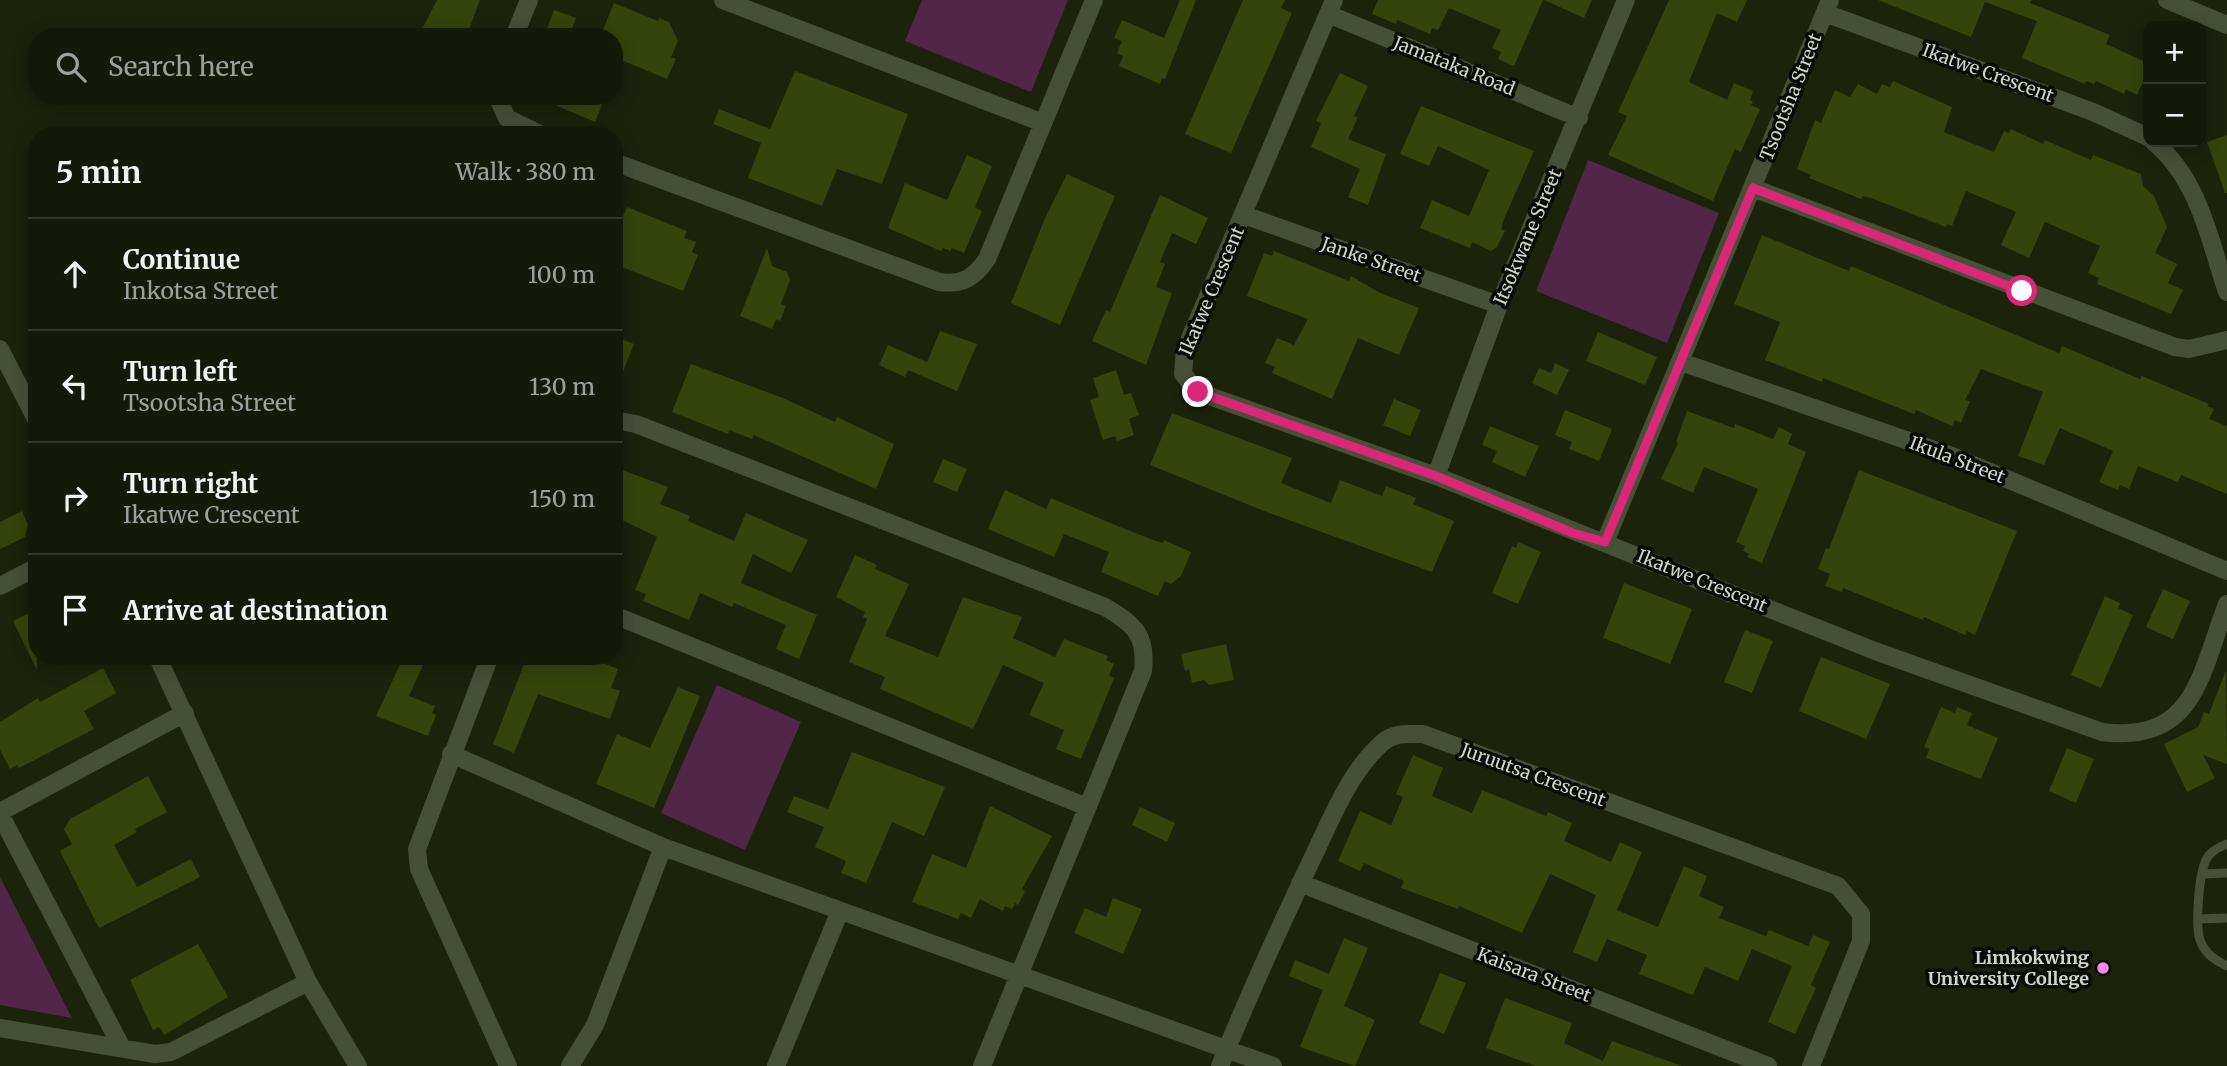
<!DOCTYPE html>
<meta charset="utf-8">
<style>
body{margin:0;font-family:Merriweather,serif;background:#1d2312;color:#f1f3f6}
.controls{position:absolute;right:21px;top:21px;display:grid;overflow:hidden;border-radius:14px;box-shadow:0 4px 18px #0003}
.controls button{width:63px;height:63px;display:grid;place-items:center;padding:0;border:0;border-bottom:2px solid #333829;background:#141a08;color:#f1f3f6;font:35px sans-serif}
.stop{position:absolute;width:21px;height:21px;margin:-16px;border:5px solid #db2777;border-radius:50%;background:#fff}
.stop.end{background:#db2777;border-color:#fff;box-shadow:0 2px 7px #0008}
.list{margin:0;padding:0;list-style:none}
h2{display:flex;justify-content:space-between;align-items:center;height:91px;margin:0;padding:0 28px;font-size:30px}
h2 small{font-size:23px;font-weight:400;color:#9da19c}
.list li{display:grid;grid-template-columns:46px 1fr auto;gap:21px;align-items:center;box-sizing:border-box;height:112px;padding:0 28px;border-top:2px solid #333829}
.list b{display:block;font-size:26px;white-space:nowrap}
.list p{margin:0;font-size:23px;white-space:nowrap;color:#9da19c}
.list em{font-size:23px;font-style:normal;color:#9da19c}
.icon{flex:none;width:38px;height:38px;fill:none;stroke:currentColor;stroke-width:2;stroke-linecap:round;stroke-linejoin:round}
.map{position:relative;flex:none;width:2227px;height:1066px;overflow:hidden}
.search{position:absolute;background:#141a08;box-shadow:0 4px 18px #0003;left:28px;top:28px;width:595px;height:77px;display:flex;align-items:center;gap:18px;box-sizing:border-box;padding:0 24px;border-radius:28px;color:#9da19c;font-size:26px}
.panel{position:absolute;background:#141a08;box-shadow:0 4px 18px #0003;left:28px;top:126px;width:595px;height:539px;border-radius:28px}
.map>svg:first-child{display:block}
.green{fill:#512649}
.building{fill:#34440b}
.lines{fill:none;stroke-linecap:round;stroke-linejoin:round}
.lane{stroke:#465036;stroke-width:9}
.street{stroke:#465036;stroke-width:18}
.route{stroke:#db2777;stroke-width:9}
.poi-dot{fill:#fb87e6;stroke:#080b03;stroke-width:2.5}
.labels{text-anchor:middle;stroke-width:7;stroke-linejoin:round;paint-order:stroke}
.street-label{font-size:18px;fill:#d0d6c7;stroke:#080b03}
.poi-label{font-size:18px;font-weight:bold;fill:#d0d6c7;stroke:#080b03;text-anchor:end}
</style>
<div class="map">
<svg width="2227" height="1066" viewBox="0 0 2227 1066">
<rect width="100%" height="100%" fill="#1b230b"/>
<path class="green" d="M922,0h146l-37,92 -126,-51z
M1588,160l131,53 -52,130 -131,-52z
M717,685l84,37 -56,128 -84,-37z
M0,877l72,141 -72,-13z"/>
<path class="building" d="M437,0h43l-14,37h-48z
M1180,0h16l-31,79 -3,-1 -2,6 -41,-18 4,-10 -6,-3 5,-12 -8,-3 8,-18 42,18z
M1243,0h42l-4,8 11,5 -61,140 -46,-19z
M1378,0h165l-29,66 -16,-7 3,-7 -9,-4 9,-18 -52,-22 -11,22 -6,-2 -2,6 -33,-14 -1,4 -24,-10z
M1544,0h48l-8,18z
M1669,0h78l-10,22 -20,-9 -28,69 38,18 7,-17 19,8 -3,9 3,2 -2,3 9,4 -19,43 -6,-3 -22,52 -105,-46 19,-39 -9,-4z
M1878,0h154l-2,3 80,32 -4,9 42,19v8l-11,24 -11,-6 -2,5 -28,-13 -2,3 -8,-3 -1,3 -63,-26 15,-37 -52,-19 -14,35z
M614,3l44,18 1,-3 10,4 9,19 -7,16 5,2 -9,20 -53,-22v-20h-14z
M554,10l22,8 -7,19h-25z
M795,71l113,43 -26,70 -45,-15 -15,37 -74,-28 13,-35 -48,-19 6,-15 51,20z
M1340,73l28,13 -14,30 4,1 -10,22 38,15 -18,51 -20,-8 12,-28 -49,-22 10,-24 -5,-2z
M1893,81l59,26 -8,25 50,20 10,-21 5,2 2,-4 32,15 2,-4 46,20 2,-5 48,19 2,12 11,10 13,31 -12,26 22,11 -9,19 15,7 -12,24 -74,-30 2,-6 -11,-5 12,-27 -55,-24 -16,36 -28,-13 15,-33 -50,-21 -14,35 -5,-2 -1,3 -75,-29 -8,-2 -2,3 -52,-21 2,-3 -14,-6 18,-49 6,3 14,-33 15,7 8,-13 19,10 5,-10 8,3z
M534,96h63l7,4 -9,22z
M1421,106l113,45 -30,68 -3,10 4,2 -8,16 -6,4 -19,-9 -2,6 -50,-20 12,-28 37,16 20,-46 -51,-24 -9,20 -29,-12z
M2227,135v58h-2l-18,-51z
M967,155l25,11 -17,41 7,4 -18,42 -12,-5 -2,3 -7,-3 -2,3 -53,-23 17,-45 42,17z
M1067,174l48,22 -55,129 -49,-22 34,-85z
M1160,195l48,23 -12,26 -24,-11 -12,29 5,2 -9,23 16,6 -26,72 -54,-24 14,-31 4,2z
M627,207l60,24 -3,7 12,4 -4,10 6,3 -15,36 -69,-27v-26z
M1762,235l87,36 2,-5 208,87 3,-7 78,33 2,-3 67,28 -2,2 7,3 -5,10 18,7v68l-46,-19 -3,7 -40,-16 -9,23 -9,-4 -2,5 -19,-8 14,-31 -53,-23 -16,37 -26,-9 25,-64 -62,-23 -16,31 5,1 -9,22 -6,-3 -3,6 -36,-16 -2,4 -91,-36 -1,4 -57,-22 15,-38 -46,-18z
M767,248l5,18 15,6 3,8 -9,24 5,2 -6,15 -4,-2 -4,10 -32,-13z
M1274,251l75,30 2,-5 27,16 41,16 -20,47 -41,-17 -26,61 -60,-26 3,-6 -10,-4 12,-25 17,7 14,-26 -61,-23 17,-43 8,3z
M940,331l37,13 -20,47 -49,-21 -3,7 -26,-12 9,-20 39,17z
M1598,332l59,25 -12,28 -59,-24z
M614,336l20,8 -19,48 -1,-1z
M1555,363l14,7 -12,25 -25,-12 7,-15 12,5z
M691,364l92,34 52,24 2,-5 57,27 -18,45 -122,-54 -2,4 -23,-9 -1,4 -56,-22z
M1116,370l8,25 7,-2 8,22 -10,4 5,16 -17,6 -2,-5 -12,4 -13,-40 9,-3 -6,-19z
M1394,399l27,11 -11,26 -27,-11z
M1565,410l47,19 -13,32 -30,-12 3,-7 -17,-7z
M1687,411l47,17 1,-4 38,15 6,-12 13,7 -4,10 18,8 -44,111 -15,-6 2,-3 -6,-3 2,-5 -9,-4 22,-53 -54,-22 -11,26 -32,-14 17,-36 -2,-1z
M1172,413l120,45 -11,25 50,20 9,-23 42,16 4,-10 30,12 -3,6 41,17 -22,51 -163,-59 -119,-48z
M1490,426l49,20 -14,31 -33,-15 5,-11 -15,-6z
M943,459l24,10 -10,23 -24,-10z
M614,467l54,20 -8,17 30,12 -2,5 46,20 12,-28 62,27 -17,33 -38,-19 -12,29 76,32 -18,44 -23,-10 10,-24 -52,-22 -2,4 -32,-14 -11,27 -46,-19 3,-7 -11,-4 22,-53 -43,-21z
M1859,470l158,61 -42,104 -8,-4 -2,4 -41,-18 -1,3 -80,-32 -1,4 -17,-6 5,-12 -12,-5 8,-21 3,1z
M1005,490l41,19 5,-11 69,29 36,14 7,2 1,-3 27,12 -10,24 -10,8 -6,-3 -7,15 -57,-24 8,-20 -45,-18 -10,23 -66,-28z
M22,511l6,14 -3,12 -25,12v-27z
M1518,542l23,10 -23,52 -26,-11 20,-47 4,2z
M855,555l22,10 -2,4 34,15 -24,52 53,21 25,-60 59,20 -9,21 42,19 9,-18 44,17 -2,4 8,4 -5,11 5,3 -33,81 -25,-10 8,-19 -35,-15 15,-32 -41,-18 -30,64 -93,-40 5,-12 -36,-15 18,-43 -4,-2 2,-5 -29,-15z
M1624,583l68,26 -22,55 -67,-26z
M2163,589l27,12 -17,38 -27,-12z
M2105,596l15,7 -2,5 15,7 -32,73 -30,-13z
M37,609v61l-24,-49z
M1745,630l28,11 -21,52 -28,-11z
M1226,644l8,36 -25,5 -5,-5 -12,3 -3,-14 -4,2 -4,-17z
M404,656h23l-18,40 26,10 -3,7 4,2 -8,21 -52,-20z
M527,656h25l14,5 2,-5h17l33,13 -7,19 9,3 -10,28 -72,-25 -24,59 -21,-9z
M1821,657l69,27 -24,55 -67,-28z
M103,668l13,25 -32,18 10,18 -75,39 -2,-3 -7,4 -10,-19v-28l38,-24 2,4z
M2226,670l1,94 -24,-9 12,23 -28,14 -23,-48 34,-17 6,-15 5,2z
M678,687l22,9 -46,112 -58,-24 21,-50 33,14z
M1941,707l14,6 2,-6 15,6 -5,12 31,13 -17,41 -55,-21 3,-9 -5,-2z
M2067,748l27,11 -18,44 -27,-12z
M852,752l93,35 -21,49 -32,-14 -26,61 -25,-10 5,-12 -31,-14 9,-20 -37,-15 7,-16 34,13z
M1413,755l30,13 -11,28 40,17 10,-23 64,26 2,-4 24,11 -8,18 47,21 9,-20 22,10 -25,58 41,17 26,-61 23,10 -8,20 25,11 -5,11 47,18 3,-6 39,16 5,-11 17,7 -19,43 5,3 -21,46 -27,-12 24,-56 -40,-17 -14,32 -33,-14 -12,28 -54,-21 8,-19 -40,-16 -10,23 -24,-10 23,-57 -46,-21 -28,59 -63,-27 -1,3 -57,-21 3,-7 -40,-18 -4,8 -22,-10 22,-50 31,14 12,-28 -7,-3z
M148,776l19,36 -32,17 2,3 -23,13 23,42 54,-28 9,18 -101,51 -39,-77 12,-7 -8,-15 6,-10z
M990,806l62,30 -30,53 3,2 -7,14 -3,-2 -3,6 -7,-3 -2,5 -23,-12 -9,19 -10,-5 -3,6 -46,-17 20,-48 34,14z
M1140,807l35,16 -8,19 -35,-17z
M1113,898l29,11 -19,45 -49,-21 11,-25 21,9z
M1344,938l24,10 -24,58 31,14 -20,46 -55,-19 23,-57 -34,-14 6,-16 34,14z
M198,944l30,53 -64,38 -5,-8 -6,3 -23,-50z
M1440,973l26,10 -22,51 -25,-11z
M1505,998l67,25 -8,20 39,18 9,-20 70,25h-146l-50,-18z"/>
<g class="lines">
<path class="lane" d="M2227,844c-8,3 -17,7 -21,16 -7,14 -11,65 -6,80 5,14 15,20 27,26
M2203,874l24,-1
M2198,919l29,-1"/>
<path class="street" d="M723,0l320,123
M1334,0l-149,350 -2,24 15,18 238,84 439,175 227,81c93,12 98,-58 125,-128
M2167,0l60,25
M1825,13l268,99 55,25
M1328,14l251,104
M514,37l15,-37
M497,96l10,22 35,17
M2154,142c45,38 55,96 73,150
M614,162l325,120c24,3 35,-4 48,-23l107,-259
M1753,188l422,159 14,2 38,-9
M1244,215l255,90
M0,349l37,72
M1681,362l271,94 275,115
M614,420l22,4 469,183c29,17 42,28 38,64l-161,395
M1436,476l63,-171 127,-305
M1605,542l225,-542
M0,586l37,-19
M614,615l473,192
M157,656l151,326 50,84
M490,656l-73,193 2,20 89,197
M451,754l212,93 610,219
M0,812l185,-99
M0,814l122,234
M1300,883l468,183
M0,1028l155,26 16,-2 137,-70
M570,1066l25,-41 68,-178
M776,1066l64,-155
M1220,1066c28,-70 59,-137 91,-205 19,-39 38,-89 71,-118 12,-11 26,-9 41,-9l415,152 23,28v27l-50,125"/>
</g>
<g class="lines">
<path class="route" d="M1198,392l238,84 137,57 32,9 148,-354 269,103"/>
</g>
<circle class="poi-dot" cx="2103" cy="968" r="7"/>
<g class="labels">
<g class="street-label">
<text transform="translate(1454 66) rotate(22)" y="6">Jamataka Road</text>
<text transform="translate(1988 73) rotate(20)" y="6">Ikatwe Crescent</text>
<text transform="translate(1791 97) rotate(-68)" y="6">Tsootsha Street</text>
<text transform="translate(1528 237) rotate(-67)" y="6">Itsokwane Street</text>
<text transform="translate(1371 260) rotate(19)" y="6">Janke Street</text>
<text transform="translate(1212 291) rotate(-67)" y="6">Ikatwe Crescent</text>
<text transform="translate(1957 460) rotate(21)" y="6">Ikula Street</text>
<text transform="translate(1702 581) rotate(22)" y="6">Ikatwe Crescent</text>
<text transform="translate(1533 775) rotate(20)" y="6">Juruutsa Crescent</text>
<text transform="translate(1534 975) rotate(21)" y="6">Kaisara Street</text>
</g>
<g class="poi-label">
<text x="2089" y="964">Limkokwing<tspan x="2089" dy="21">University College</tspan></text>
</g>
</g>
</svg>
<div class="controls">
<button>+</button>
<button>−</button>
</div>
<div class="stop" style="left:2022px;top:291px"></div>
<div class="stop end" style="left:1198px;top:392px"></div>
<div class="search"><svg class="icon" aria-label="search" viewBox="0 0 24 24"><circle cx="10" cy="10" r="6"/><path d="M15 15l6 6"/></svg>Search here</div>
<section class="panel">
<h2>5 min<small>Walk · 380 m</small></h2>
<ul class="list">
<li><svg class="icon" aria-label="ahead" viewBox="0 0 24 24"><path d="M12 20V5M6 11l6-6 6 6"/></svg><div><b>Continue</b><p>Inkotsa Street</p></div><em>100 m</em></li>
<li><svg class="icon" aria-label="left" viewBox="0 0 24 24"><path d="M17 20v-9H6M10 6l-5 5 5 5"/></svg><div><b>Turn left</b><p>Tsootsha Street</p></div><em>130 m</em></li>
<li><svg class="icon" aria-label="right" viewBox="0 0 24 24"><path d="M7 20v-9h11M14 6l5 5-5 5"/></svg><div><b>Turn right</b><p>Ikatwe Crescent</p></div><em>150 m</em></li>
<li><svg class="icon" aria-label="arrive" viewBox="0 0 24 24"><path d="M6 21V4h12l-3 4 3 4H6"/></svg><div><b>Arrive at destination</b></div></li>
</ul>
</section>
</div>
